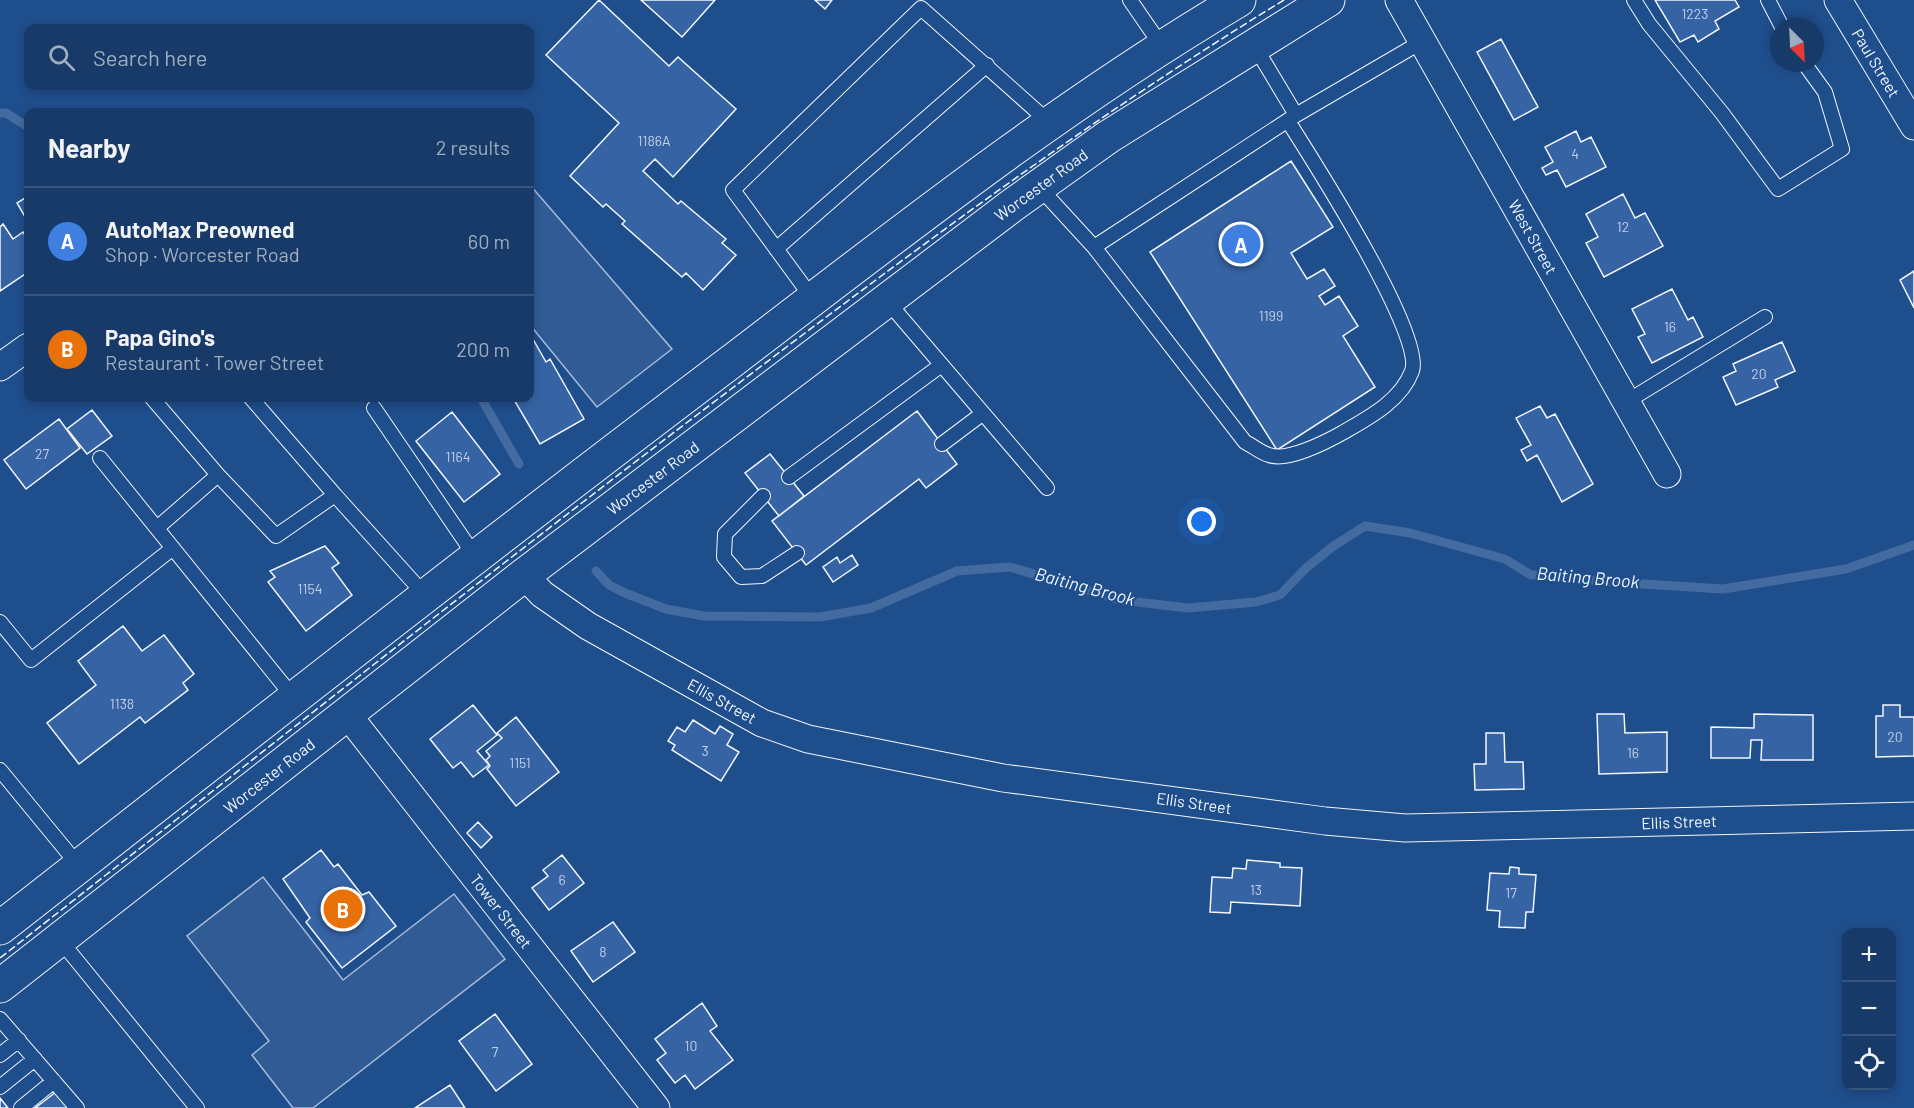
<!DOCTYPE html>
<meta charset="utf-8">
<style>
body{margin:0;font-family:Barlow,sans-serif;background:#20416f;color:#f1f3f6}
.controls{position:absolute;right:18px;bottom:18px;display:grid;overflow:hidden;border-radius:12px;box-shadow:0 3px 9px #0003}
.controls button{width:54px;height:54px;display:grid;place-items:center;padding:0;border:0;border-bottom:2px solid #36547d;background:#173a69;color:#f1f3f6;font:30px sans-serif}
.compass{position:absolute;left:1770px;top:18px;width:54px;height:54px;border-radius:50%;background:#173a69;box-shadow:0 3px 9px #0003;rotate:156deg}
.you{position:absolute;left:1202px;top:522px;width:21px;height:21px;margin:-15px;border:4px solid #fff;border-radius:50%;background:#1a73e8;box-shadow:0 0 0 9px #1a73e833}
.badge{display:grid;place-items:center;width:39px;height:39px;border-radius:50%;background:#e69b98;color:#fff;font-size:20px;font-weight:700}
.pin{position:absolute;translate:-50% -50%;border:3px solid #fff;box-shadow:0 2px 6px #0006}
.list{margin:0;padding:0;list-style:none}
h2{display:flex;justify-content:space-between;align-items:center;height:78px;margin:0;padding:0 24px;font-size:26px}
h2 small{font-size:20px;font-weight:400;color:#9eadc0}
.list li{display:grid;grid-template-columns:39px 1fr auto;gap:18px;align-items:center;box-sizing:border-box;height:108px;padding:0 24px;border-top:2px solid #36547d}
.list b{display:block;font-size:22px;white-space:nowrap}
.list p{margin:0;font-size:20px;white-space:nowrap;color:#9eadc0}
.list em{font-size:20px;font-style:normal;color:#9eadc0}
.icon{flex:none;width:33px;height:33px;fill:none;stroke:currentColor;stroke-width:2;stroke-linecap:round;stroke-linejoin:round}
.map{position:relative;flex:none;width:1914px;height:1108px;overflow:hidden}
.search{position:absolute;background:#173a69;box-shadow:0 3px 9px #0003;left:24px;top:24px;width:510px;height:66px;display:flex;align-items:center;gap:15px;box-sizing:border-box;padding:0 21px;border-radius:12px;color:#9eadc0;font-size:22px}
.panel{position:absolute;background:#173a69;box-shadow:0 3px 9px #0003;left:24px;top:108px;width:510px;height:294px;border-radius:12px}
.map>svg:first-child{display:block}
.built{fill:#305b95;stroke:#a8bbd7;stroke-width:1.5}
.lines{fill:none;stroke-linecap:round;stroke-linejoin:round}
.stream{stroke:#446ba0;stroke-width:9}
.building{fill:#3563a3;stroke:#f2f6ff;stroke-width:1.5}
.lane-casing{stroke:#f2f6ff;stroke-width:16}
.street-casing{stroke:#f2f6ff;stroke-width:29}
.highway-casing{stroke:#f2f6ff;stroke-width:35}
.lane{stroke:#1f4e8c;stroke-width:14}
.street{stroke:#1f4e8c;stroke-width:27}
.highway{stroke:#1f4e8c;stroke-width:33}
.fence{stroke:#f2f6ff;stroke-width:1.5;stroke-dasharray:8 3;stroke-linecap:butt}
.labels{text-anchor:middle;stroke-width:4.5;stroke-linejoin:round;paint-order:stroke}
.number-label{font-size:14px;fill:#c3d1e8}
.street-label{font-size:16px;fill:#f2f6ff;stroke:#1f4e8c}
.water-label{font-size:18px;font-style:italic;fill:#f2f6ff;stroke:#1f4e8c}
</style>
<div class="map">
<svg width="1914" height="1108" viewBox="0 0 1914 1108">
<rect width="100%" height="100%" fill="#1f4e8c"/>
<path class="built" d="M530,185l142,164 -75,58 -67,-82z
M263,877l80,103 111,-86 51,65 -192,149h-20l-41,-53 17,-14 -82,-105z"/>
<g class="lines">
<path class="stream" d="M0,113h6l22,14
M481,398l38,66
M596,571l13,14 16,8 41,16 38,7 116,1 51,-9 86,-37 53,-4 110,33 68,8 68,-6 24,-7 25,-26 27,-22 33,-21 45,7 95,26 26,16h35l30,6 127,8 123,-20 68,-24"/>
</g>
<path class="building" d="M599,0l70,66 9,-9 58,52 -63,68 -18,-18 -12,12 35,33 3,-3 45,38 -4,4 14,12 -33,35 -17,-17 -4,4 -60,-53 3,-3 -19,-17 -3,3 -33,-31 49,-53 -73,-68z
M641,0h74l-33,37z
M815,0h17l-7,9z
M1655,0h80l4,7 -24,14 4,8 -21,13 -4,-7 -14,7z
M1501,39l37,68 -24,13 -37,-68z
M1576,131l5,11 10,-5 15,30 -40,20 -9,-17 -11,5 -4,-7 11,-6 -8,-15z
M1291,161l42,66 -42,26 16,26 17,-10 11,17 -16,10 6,9 14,-9 19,30 -15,10 32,51 -98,63 -127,-198z
M1623,194l12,24 10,-5 18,33 -59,31 -18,-34 12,-6 -12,-23z
M28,196v26l-11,-19z
M3,224l10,15 10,-7 5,9v31l-28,19v-64z
M1914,271v37l-14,-28z
M1672,289l16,31 5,-3 10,20 -51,26 -14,-26 7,-3 -13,-25z
M530,334l16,28 4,-3 34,60 -44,25 -27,-46h17z
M1782,342l13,29 -20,9 3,7 -42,18 -13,-28 13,-6 -3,-7z
M1540,406l7,12 8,-4 38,70 -31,18 -25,-47 -10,6 -6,-11 10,-5 -15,-27z
M92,410l20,26 -25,18 -20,-25z
M917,411l40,53 -31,24 -7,-9 -113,86 -34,-44z
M452,412l48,62 -36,28 -48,-61z
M59,419l21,29 -54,41 -22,-29z
M770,454l34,42 -25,20 -34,-43z
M325,546l14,17 -7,5 20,27 -46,36 -38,-49 7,-5 -5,-6z
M852,555l6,10 -25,17 -10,-15 14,-10 3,6z
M123,626l19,25 22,-16 30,39 -11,9 5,7 -43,33 -5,-6 -61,47 -32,-41 49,-38 -18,-24z
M473,705l24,30 -20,16 12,14 -16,12 -12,-15 -8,6 -23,-29z
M1883,705h17v12h14v39l-38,1v-41h7z
M1597,714h27l1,19 42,-1v40l-68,2z
M1754,714l59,1v45h-52l1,-20h-11l-1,18h-39v-31l43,1z
M516,717l43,55 -43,34 -29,-37 3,-3 -4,-6 4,-4 -4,-5 16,-13 -5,-5z
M693,720l22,14 5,-8 13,8 -6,11 12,7 -18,29 -49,-31 3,-5 -7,-4 9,-14 8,5z
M1486,733h18l1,29h18l1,27 -49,1 -1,-26h12z
M478,822l14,15 -11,11 -14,-15z
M321,850l13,17 4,-3 24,31 7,-3 27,34 -54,42 -36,-46 4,-4 -27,-39z
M562,855l22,28 -35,27 -17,-22 16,-12 -5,-6z
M1247,860l33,3v4l22,1 -2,38 -69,-4 -1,11 -20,-1 2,-35 20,1 1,-10 13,1z
M1510,867l9,1v6l17,1 -3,37h-7l-1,16 -26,-1 1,-16 -13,-1 3,-37 19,1z
M613,922l22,30 -42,30 -22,-31z
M702,1003l15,23 -7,5 23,29 -38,29 -10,-14 -10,8 -18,-23 9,-7 -11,-14z
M495,1014l37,50 -36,27 -37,-50z
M450,1085l15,23h-50z
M56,1092l13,16h-34z
M0,1098l8,10h-8z"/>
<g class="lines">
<g class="lane-casing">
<path id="lane" d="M1130,0l33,48
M1634,0l15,24 73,89 56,76 64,-40 -17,-57 -21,-29
M1768,0l14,27
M1254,45l42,70 127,-74
M1038,186l56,61 202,-132
M1094,247l151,195c8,4 16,11 24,13 18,7 57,-13 73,-22 26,-15 59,-32 70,-62 13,-36 -100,-212 -124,-250
M776,249l211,-184
M813,299l-80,-109 188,-182 129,115
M887,301l160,187
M152,398l66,77 58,61 59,-41 -84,-97
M1626,402l139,-85
M374,408l101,148
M942,444l40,-30
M100,458l194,240
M789,477l151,-111
M335,495l90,100
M763,496l-38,38 -1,23 17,20 21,-1 35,-23
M157,528l61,-53
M0,622l31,38 142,-112
M0,770l79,96
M60,940l137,168
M0,1019l77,89
M0,1055l19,-15
M0,1087l35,-28
M21,1108l33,-27"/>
</g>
<g class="street-casing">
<path id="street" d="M1399,0l268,474
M1838,0l76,126
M0,367l28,-20
M524,575l18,19 46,32 174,97 46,16 195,39 322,43 80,7 509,-12
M347,714l309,394"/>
</g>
<g class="highway-casing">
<path id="highway" d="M0,928c243,-190 486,-381 732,-567 165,-126 328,-255 507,-361
M0,986l524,-411 490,-371 94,-67 220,-137"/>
</g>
<use href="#lane" class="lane"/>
<use href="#street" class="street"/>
<use href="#highway" class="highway"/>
<path class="fence" d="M0,958c239,-187 476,-376 718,-559 184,-140 368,-278 566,-399"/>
</g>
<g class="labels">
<g class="number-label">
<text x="1695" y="19">1223</text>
<text x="654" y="146">1186A</text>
<text x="1575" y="159">4</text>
<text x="1623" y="232">12</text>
<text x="1271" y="321">1199</text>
<text x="1670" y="332">16</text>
<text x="1759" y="379">20</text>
<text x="42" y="459">27</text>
<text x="458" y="462">1164</text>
<text x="310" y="594">1154</text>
<text x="122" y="709">1138</text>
<text x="1895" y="742">20</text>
<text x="705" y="756">3</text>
<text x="1633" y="758">16</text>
<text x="520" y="768">1151</text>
<text x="562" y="885">6</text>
<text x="1256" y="895">13</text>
<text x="1511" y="898">17</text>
<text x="603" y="957">8</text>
<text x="691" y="1051">10</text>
<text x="495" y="1057">7</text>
</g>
<g class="street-label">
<text transform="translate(1876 63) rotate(59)" y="6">Paul Street</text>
<text transform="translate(1041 185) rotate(-36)" y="6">Worcester Road</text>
<text transform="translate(1533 237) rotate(61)" y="6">West Street</text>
<text transform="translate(653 478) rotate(-37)" y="6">Worcester Road</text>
<text transform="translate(722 701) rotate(29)" y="6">Ellis Street</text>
<text transform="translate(269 776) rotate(-38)" y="6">Worcester Road</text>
<text transform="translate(1194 803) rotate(8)" y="6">Ellis Street</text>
<text transform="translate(1679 822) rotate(-2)" y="6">Ellis Street</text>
<text transform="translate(501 911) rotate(52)" y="6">Tower Street</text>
</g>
<g class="water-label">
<text transform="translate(1588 578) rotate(5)" y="6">Baiting Brook</text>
<text transform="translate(1085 587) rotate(15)" y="6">Baiting Brook</text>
</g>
</g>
</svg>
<div class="controls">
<button>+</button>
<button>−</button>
<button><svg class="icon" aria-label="locate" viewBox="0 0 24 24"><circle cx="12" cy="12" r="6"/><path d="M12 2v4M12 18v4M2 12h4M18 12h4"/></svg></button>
</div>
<svg class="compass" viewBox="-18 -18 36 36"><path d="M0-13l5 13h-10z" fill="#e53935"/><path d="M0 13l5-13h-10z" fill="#9eadc0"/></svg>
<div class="you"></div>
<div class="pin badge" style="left:1241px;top:244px;background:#3f7fe0">A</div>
<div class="pin badge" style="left:343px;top:909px;background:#e8710a">B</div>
<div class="search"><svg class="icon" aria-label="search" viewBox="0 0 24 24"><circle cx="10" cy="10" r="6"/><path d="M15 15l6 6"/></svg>Search here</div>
<section class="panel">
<h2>Nearby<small>2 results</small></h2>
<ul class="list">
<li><span class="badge" style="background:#3f7fe0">A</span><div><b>AutoMax Preowned</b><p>Shop · Worcester Road</p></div><em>60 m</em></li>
<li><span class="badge" style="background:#e8710a">B</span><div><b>Papa Gino's</b><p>Restaurant · Tower Street</p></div><em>200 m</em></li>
</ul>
</section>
</div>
